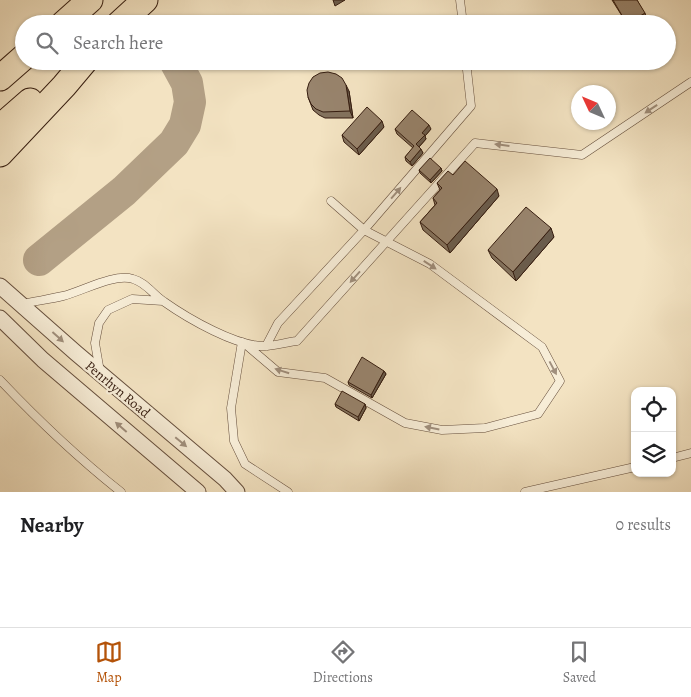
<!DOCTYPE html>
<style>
body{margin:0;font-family:Alegreya,serif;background:#f2f2f2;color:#202124}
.controls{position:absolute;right:15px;bottom:15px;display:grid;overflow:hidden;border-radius:10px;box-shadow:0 1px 4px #0004}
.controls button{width:45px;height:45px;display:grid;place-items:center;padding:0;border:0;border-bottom:1px solid #e0e0e0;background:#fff;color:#202124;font:25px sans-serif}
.compass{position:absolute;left:571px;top:85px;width:45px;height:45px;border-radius:50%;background:#fff;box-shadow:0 1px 4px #0004;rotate:314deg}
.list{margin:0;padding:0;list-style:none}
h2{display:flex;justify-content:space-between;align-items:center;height:65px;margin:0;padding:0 20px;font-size:21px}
h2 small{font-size:16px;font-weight:400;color:#757577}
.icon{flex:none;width:28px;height:28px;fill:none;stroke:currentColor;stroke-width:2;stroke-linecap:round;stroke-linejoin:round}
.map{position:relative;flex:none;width:691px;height:492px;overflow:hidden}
.search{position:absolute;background:#fff;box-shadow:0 1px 4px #0004;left:15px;right:15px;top:15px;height:55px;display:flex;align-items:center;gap:12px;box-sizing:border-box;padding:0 18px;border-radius:28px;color:#757577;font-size:19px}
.sheet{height:135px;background:#fff}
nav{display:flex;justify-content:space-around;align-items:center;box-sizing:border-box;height:70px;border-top:1px solid #e0e0e0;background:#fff;font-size:14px;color:#757577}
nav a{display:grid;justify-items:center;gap:2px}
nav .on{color:#b45309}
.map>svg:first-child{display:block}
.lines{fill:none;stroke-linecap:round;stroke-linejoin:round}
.river{stroke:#b3a085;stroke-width:32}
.lane-casing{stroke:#654e3c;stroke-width:9}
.street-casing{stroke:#654e3c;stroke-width:17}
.primary-casing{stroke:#361d10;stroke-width:27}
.lane{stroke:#f7edd7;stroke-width:8}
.street{stroke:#f7edd7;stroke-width:15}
.primary{stroke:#f3e3c2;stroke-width:25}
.wall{fill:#83725e;stroke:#361d10}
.shaded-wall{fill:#6a5c4c;stroke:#361d10}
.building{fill:#98846d;stroke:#361d10}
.oneway{fill:#a08f7d}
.labels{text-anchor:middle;stroke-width:4.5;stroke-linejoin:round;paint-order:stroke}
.street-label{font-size:14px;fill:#361d10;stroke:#f7edd7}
</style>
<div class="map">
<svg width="691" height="492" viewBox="0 0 691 492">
<rect width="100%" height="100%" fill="#f3e3c2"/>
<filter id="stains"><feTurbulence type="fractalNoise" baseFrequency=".004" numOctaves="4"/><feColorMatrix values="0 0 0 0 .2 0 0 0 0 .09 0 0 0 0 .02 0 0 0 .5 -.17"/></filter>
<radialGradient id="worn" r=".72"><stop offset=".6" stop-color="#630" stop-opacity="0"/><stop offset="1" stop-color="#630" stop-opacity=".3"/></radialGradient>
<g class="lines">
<path class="river" d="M39,260l85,-69 50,-48 11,-18 5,-23 -3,-19 -12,-22"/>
<g class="lane-casing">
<path id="lane" d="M460,0l3,24
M22,304c14,-3 28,-5 41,-8 20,-5 51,-23 70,-17 12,3 20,15 30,22 24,17 75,47 104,45 10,-1 21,-4 30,-5l178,-198 107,12 109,-73
M242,342l-11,66 3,33 11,23 43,28
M244,343l34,29 47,6 80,45 37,7 43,-2 53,-14 22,-33 -18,-34 -112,-83 -66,-34 -33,-29
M266,346l12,-23 86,-93 107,-124 -5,-45
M100,372l-5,-29 4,-20 9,-13 24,-11 31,2
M0,380c38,40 78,78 121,112
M672,458l19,-5
M525,492l110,-25"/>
</g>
<g class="street-casing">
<path id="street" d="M0,286l76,67 149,126 12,13
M0,318l43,42 155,132"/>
</g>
<g class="primary-casing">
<path id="primary" d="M63,24l27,-24
M119,24l26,-24
M0,78l24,-21
M0,127l30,-26
M0,154l64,-68 21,-25"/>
</g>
<use href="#lane" class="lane"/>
<use href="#street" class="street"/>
<use href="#primary" class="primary"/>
</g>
<path class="wall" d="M612,0h25l9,16 -12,8h-7z
M349,91l4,27h-28l-6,-3 -6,-5 -5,-13z
M384,127l-25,28 -15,-13 -2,-7z
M395,129h36l-6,7 1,3 -7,8 4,6 -11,13 -6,-5 -1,-4 8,-9 -16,-14z
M441,168l1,3 -11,12 -11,-10 -1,-3z
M453,175l46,21 -49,57 -27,-23 -3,-8 15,-17 -2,-7 7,-8 -3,-7z
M554,237l-38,44 -24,-23 -4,-8z
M384,371l2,3 -14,24 -23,-13 -1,-3z
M335,404h30l1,4 -7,13 -23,-14z"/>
<path class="shaded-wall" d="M333,0h12l-10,6z
M645,13l1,3 -12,8h-6z
M346,85l3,6 4,27 -3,-7z
M382,121l2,6 -25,28 -2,-6z
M429,125l2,4 -6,7 1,3 -9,10 -1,-5 6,-11z
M421,149l2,4 -11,13 -2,-4z
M441,168l1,3 -11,12 -1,-3z
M497,189l2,7 -49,57 -3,-8z
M551,228l3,9 -38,44 -3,-9z
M384,371l2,3 -14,24 -1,-3z
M365,404l1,4 -7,13 -1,-4z"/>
<path class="building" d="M613,0h24l8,13 -18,11z
M328,72l8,2 6,4 4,7 4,26 -27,1 -7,-3 -5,-5 -3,-7 -1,-7 2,-7 4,-6 7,-4z
M367,107l15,14 -25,28 -15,-14z
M412,110l17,15 -7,8 3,2 -9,9 5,5 -11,13 -5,-5 9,-11 -19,-17z
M430,158l11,10 -11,12 -11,-10z
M465,161l32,28 -50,56 -27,-23 17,-19 -4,-5 9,-10 -5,-5 11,-12 5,4z
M526,207l25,21 -38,44 -25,-22z
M362,357l22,14 -13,24 -23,-13z
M342,391l23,13 -7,13 -23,-13z"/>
<defs><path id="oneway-solid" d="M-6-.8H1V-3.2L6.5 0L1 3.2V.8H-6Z" transform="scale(1.25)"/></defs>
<g class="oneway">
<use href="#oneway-solid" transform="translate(651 109) rotate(146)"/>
<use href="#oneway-solid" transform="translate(502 145) rotate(-173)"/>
<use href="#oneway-solid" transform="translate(396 193) rotate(-49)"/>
<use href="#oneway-solid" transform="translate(430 265) rotate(33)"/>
<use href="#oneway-solid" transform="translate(355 277) rotate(132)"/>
<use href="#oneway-solid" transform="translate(58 337) rotate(42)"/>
<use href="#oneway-solid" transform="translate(553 368) rotate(62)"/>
<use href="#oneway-solid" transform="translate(282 371) rotate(-163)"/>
<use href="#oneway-solid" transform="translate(121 427) rotate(-139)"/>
<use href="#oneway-solid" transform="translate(432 428) rotate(-169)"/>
<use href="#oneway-solid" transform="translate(181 442) rotate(40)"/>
</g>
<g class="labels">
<g class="street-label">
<text transform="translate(118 389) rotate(40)" y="5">Penrhyn Road</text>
</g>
</g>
<rect width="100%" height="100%" filter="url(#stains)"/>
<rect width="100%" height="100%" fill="url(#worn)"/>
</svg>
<div class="controls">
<button><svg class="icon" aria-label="locate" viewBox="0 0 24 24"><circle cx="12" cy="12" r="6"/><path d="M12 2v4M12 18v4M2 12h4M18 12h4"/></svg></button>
<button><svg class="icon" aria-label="layers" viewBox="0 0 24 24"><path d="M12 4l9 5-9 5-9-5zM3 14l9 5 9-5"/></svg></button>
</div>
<svg class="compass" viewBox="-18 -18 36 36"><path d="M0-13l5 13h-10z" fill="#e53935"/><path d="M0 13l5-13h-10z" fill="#757577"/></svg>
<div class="search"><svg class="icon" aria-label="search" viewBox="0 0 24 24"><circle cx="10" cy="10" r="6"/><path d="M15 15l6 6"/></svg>Search here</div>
</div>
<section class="sheet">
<h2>Nearby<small>0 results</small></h2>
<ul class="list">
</ul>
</section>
<nav>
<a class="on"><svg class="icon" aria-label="map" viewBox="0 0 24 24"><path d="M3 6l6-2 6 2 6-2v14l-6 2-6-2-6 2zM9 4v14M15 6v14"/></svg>Map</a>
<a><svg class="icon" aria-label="directions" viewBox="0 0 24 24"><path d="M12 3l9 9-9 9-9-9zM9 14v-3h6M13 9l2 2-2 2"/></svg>Directions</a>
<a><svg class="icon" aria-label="saved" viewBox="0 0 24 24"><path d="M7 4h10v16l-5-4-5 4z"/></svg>Saved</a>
</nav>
